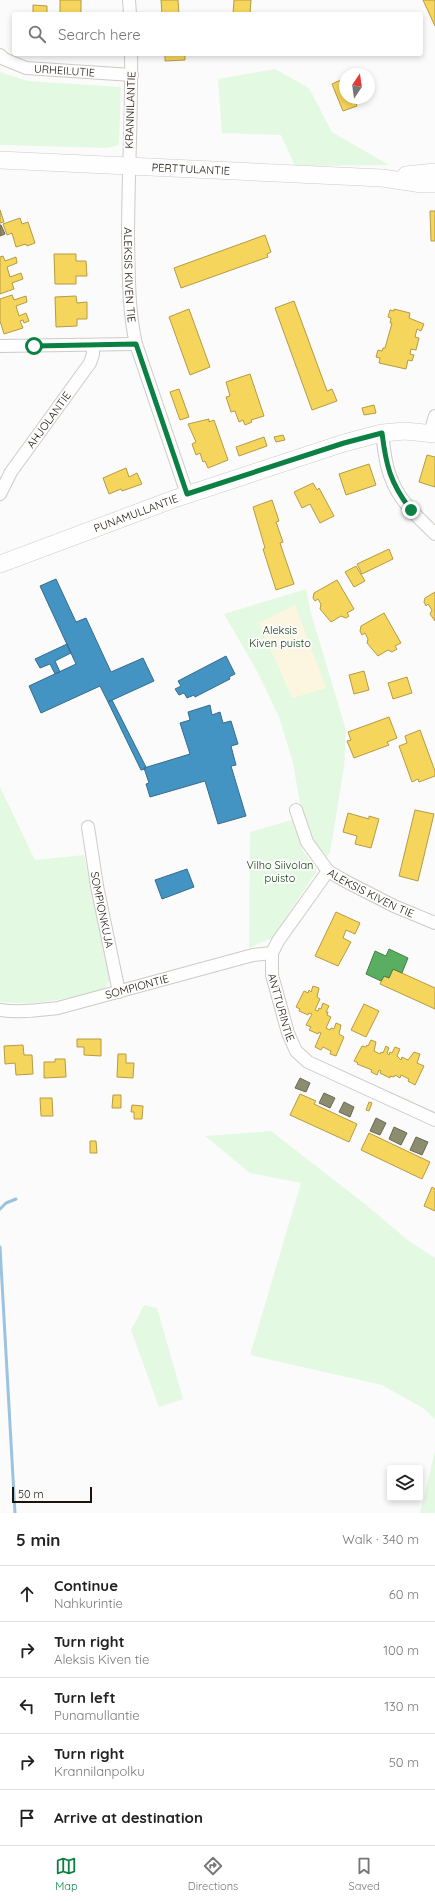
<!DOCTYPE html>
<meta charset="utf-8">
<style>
body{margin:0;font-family:Quicksand,sans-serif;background:#f2f2f2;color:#222}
.controls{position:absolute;right:12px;bottom:12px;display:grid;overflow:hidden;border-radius:4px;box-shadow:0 2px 6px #0003}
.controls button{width:36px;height:36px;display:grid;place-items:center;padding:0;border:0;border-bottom:1px solid #e0e0e0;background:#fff;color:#222;font:20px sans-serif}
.compass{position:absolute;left:339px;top:68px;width:36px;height:36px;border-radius:50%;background:#fff;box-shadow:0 2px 6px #0003;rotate:13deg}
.scale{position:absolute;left:12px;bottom:10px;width:80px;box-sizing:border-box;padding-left:4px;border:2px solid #1c130a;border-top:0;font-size:11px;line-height:14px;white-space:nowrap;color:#1c130a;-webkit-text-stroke:3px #fbfbfb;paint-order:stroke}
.stop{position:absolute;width:12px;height:12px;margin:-9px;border:3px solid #0b8043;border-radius:50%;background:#fff}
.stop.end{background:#0b8043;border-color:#fff;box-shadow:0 1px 4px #0008}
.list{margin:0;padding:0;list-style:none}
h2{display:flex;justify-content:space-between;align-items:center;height:52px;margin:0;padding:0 16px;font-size:17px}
h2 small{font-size:13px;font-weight:400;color:#767676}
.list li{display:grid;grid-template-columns:26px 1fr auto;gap:12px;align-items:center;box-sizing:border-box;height:56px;padding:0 16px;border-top:1px solid #e0e0e0}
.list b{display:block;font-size:15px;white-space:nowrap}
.list p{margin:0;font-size:13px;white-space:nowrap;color:#767676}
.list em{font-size:13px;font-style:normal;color:#767676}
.icon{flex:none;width:22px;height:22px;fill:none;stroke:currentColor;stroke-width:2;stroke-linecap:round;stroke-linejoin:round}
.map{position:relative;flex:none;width:435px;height:1513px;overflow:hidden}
.search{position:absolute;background:#fff;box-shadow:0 2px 6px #0003;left:12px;right:12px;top:12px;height:44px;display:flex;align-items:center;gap:10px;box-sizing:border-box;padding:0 14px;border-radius:4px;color:#767676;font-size:15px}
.sheet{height:332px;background:#fff}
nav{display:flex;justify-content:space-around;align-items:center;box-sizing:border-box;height:56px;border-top:1px solid #e0e0e0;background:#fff;font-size:11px;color:#767676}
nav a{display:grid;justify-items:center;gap:2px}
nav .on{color:#0b8043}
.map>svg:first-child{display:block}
.green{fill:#e4f9e2}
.sand{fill:#fcf6e1}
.homes{fill:#f6d55c;stroke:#b59b43}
.schools{fill:#4393c3;stroke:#376d8c}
.public{fill:#5aae61;stroke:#478047}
.industry{fill:#8c8c6e;stroke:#6a6850}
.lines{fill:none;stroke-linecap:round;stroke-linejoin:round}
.stream{stroke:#9bc2df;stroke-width:3}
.street-casing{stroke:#cfcac6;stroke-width:14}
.secondary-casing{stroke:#cfcac6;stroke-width:18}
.street{stroke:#fefefe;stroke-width:12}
.secondary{stroke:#fefefe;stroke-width:17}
.route{stroke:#0b8043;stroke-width:5}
.labels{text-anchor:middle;stroke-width:4;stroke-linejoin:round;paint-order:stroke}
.street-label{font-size:11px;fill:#1c130a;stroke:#fbfbfb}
.park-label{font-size:11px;fill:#0c3b0b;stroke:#fbfbfb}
</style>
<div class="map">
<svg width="435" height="1513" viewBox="0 0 435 1513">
<rect width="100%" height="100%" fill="#fbfbfb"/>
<path class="green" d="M275,69l34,19 23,44 57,33 -94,1 -14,-31 -59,-2 -4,-54z
M0,72l28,9 93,6 -2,58 -12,3 -107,-3z
M306,589l5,24 35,117 -2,37 -14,86 -5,5 -18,-28 -5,-15 -9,-52 -14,-46 -21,-44 -34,-59z
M0,787l35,73 49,-5 26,125 -5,8 -5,3c-34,8 -65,15 -100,11z
M292,820l11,31 14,19 -43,67 -25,11 1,-116z
M271,1131l94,73 44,37 26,17v161l-12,-11 -41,-23 -132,-30 51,-172 -51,-10 -45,-37z
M144,1305l13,3 26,91 -24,8 -28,-77z
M435,1451v62h-15z"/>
<path class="sand" d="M295,605l31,83 -34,10 -33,-75z"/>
<path class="homes" d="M60,0h21v14h-21z
M161,0h17l1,14h-17z
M234,0h17l-1,14h-17z
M423,0h12v26z
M33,5l14,1v8h-14z
M165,54h20v6l-20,1z
M345,78v20h9l3,8 -14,5 -11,-27z
M0,210l4,12 -4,1z
M430,211h5v30h-4z
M20,218l2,6 6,-2 7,21 -8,3 -1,-2 -10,3 -4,-14 -5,2 -4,-11z
M265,235l6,17 -4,2 1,3 -87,31 -7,-20z
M54,254h22v7h10l1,15h-11v8h-21z
M3,256l2,5 11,-4 1,6 -10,4 3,10 11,-4 2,6 -11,4 2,6 -14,5v-37z
M12,295l2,5 12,-4 1,6 -11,4 3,10 7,-3 3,8 -5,2 -1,-3 -3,1 3,7 -19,6 -4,-13v-22z
M76,296l1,7 10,-1v17h-10v7l-21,1 -1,-30z
M294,301l33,90 5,-2 5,12 -25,9 -37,-102z
M189,309l21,58 -20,8 -21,-58z
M394,309l16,4 -1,5 15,6 -3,7 -4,-2 -2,8 4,1 -3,12 -5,-1 -1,5 4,1 -2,6 -4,-1 -2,9 -27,-6 1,-5 -4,-1 2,-7 4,1 1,-3h2l7,-25h-2l1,-5 -3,-1 2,-7 4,1z
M250,374l14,42 -13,4 1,2 -7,3 -2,-5 -4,2 -4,-11 -4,1 -5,-15 4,-1 -4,-14z
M179,389l10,28 -9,3 -10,-28z
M374,405l2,8 -12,2 -2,-7z
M209,419v3l5,-2 14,40 -20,8 -3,-7 -2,1 -3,-9 -4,2 -4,-11 4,-2 -8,-18z
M283,435l2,5 -9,2 -2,-5z
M264,437l3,9 -28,10 -3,-9z
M427,455l8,2v30l-16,-5z
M369,464l7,21 -30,10 -7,-21z
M126,468l3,9 8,-4 5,11 -20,7 -1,-2 -12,5 -6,-16z
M313,483l4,7 2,-2 15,28 -14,7 -10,-19 -8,4 -8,-16z
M272,500l7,21 -3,1 7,20 -3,1 14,41 -18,6 -13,-41 2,-1 -12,-41z
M389,549l4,10 -31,15 -5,-10z
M356,566l9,15 -11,6 -9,-15z
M337,580l17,29 -7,4 2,3 -3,2 -5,-2 -10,6 -11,-13 1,-5 -3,-5 -3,2 -2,-3 1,-5z
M435,592v29l-5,-7 2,-4 -4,-6 -2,2 -2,-4 1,-4z
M384,613l17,30 -6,3 2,3 -5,3 -4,-2 -10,6 -11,-13 1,-4 -3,-6 -3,2 -2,-4 1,-5z
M364,671l5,19 -15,4 -5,-19z
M407,677l5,16 -19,6 -5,-16z
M389,717l8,21 -10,4 2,3 -35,13 -7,-17 4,-1 -3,-8z
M420,730l15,41v5l-16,6 -1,-3 -6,3 -13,-36 8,-3 -2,-7z
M415,810l19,4 -16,67 -19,-5z
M348,813l21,6v-3l10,3 -8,29 -16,-4 2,-8 -14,-4z
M336,912l24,11 -5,11 -9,-4 -3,8 8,4 -13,24 -23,-10z
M393,969l42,19v21l-55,-25 4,-8 5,2z
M313,986l6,2 -2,9 3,2 -5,11 3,1 1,-3 2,1 2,-6 6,3 -3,6h2l-1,3 4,2 -5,11 4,2 1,-2 3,1 2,-6 5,2 -2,9 5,3 -8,19 -6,-2 1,-3 -8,-4 -2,3 -6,-3 6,-14 -2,-1 -1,2 -9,-4 2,-3 -5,-2 6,-11 -3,-1 -1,2 -9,-4 1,-2 -4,-2 8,-16 4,2 1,-3 2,2z
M364,1004l15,7 -13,26 -15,-7z
M77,1039h24v17l-17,-1v-8h-7z
M371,1040l5,2 -2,9 6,3 1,-2 2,1 3,-7 3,2 -2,5 2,2 1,-3 2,1 3,-6 5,2 -3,7 4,4 1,-3 6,3 6,-8 6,2 -3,9 7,3 -9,19 -7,-4 1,-2 -8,-4 -1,3 -5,-3 -1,2 -4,-1v2l-10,-5 1,-2 -2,-1 -2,5 -6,-3 1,-2 -15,-6 1,-1 -4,-2 8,-15 4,1 1,-2 1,1z
M23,1045l1,10h8l1,19 -17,1 -1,-12 -10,1 -1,-18z
M118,1054h8v9h8l-1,15 -16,-1z
M55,1059h10l1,18 -22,1v-16h11z
M300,1094l16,7 -2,3 43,20 -8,18 -59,-27z
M113,1095h8v13h-9z
M40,1098h12l1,18h-12z
M369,1102l3,1 -3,8 -3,-1z
M132,1105l11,1 -1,13h-8v-7h-3z
M369,1133l61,29 -8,17 -61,-29z
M90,1141h6l1,12h-7z
M432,1187l3,2v22l-11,-5z"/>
<path class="schools" d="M56,579l20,43 10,-4 25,54 32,-14 11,23 -46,21 -8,-16 -59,27 -12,-27 47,-22 -36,-78z
M67,644l4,9 -16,8 5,11 -5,2 -5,-10 -10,4 -5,-9z
M226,656l9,18 -6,3 1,2 -35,18 -1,-2 -7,3 -3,-5 -5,2 -4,-6 6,-3 -3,-5z
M112,700l34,67 -1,2 -4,1 -33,-68z
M210,705l2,10 8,-3 3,11 8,-2 7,23 -7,2 5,19 -5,1 15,50 -28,8 -13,-43 -55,16 -4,-13 3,-1 -5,-15 46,-14 -10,-31 10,-3 -2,-8z
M187,869l7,18 -32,12 -7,-19z"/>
<path class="public" d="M389,949l19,9 -6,15 -9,-4 -4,9 -5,-2 -3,5 -15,-7 9,-23 11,5z"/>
<path class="industry" d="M0,225h1l4,9 -5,2z
M300,1078l10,5 -4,9 -11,-4z
M324,1093l11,5 -5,10 -11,-5z
M344,1102l10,5 -4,10 -11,-5z
M376,1118l10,5 -6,12 -10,-4z
M394,1127l13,6 -6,12 -12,-6z
M416,1137l12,5 -6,13 -12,-5z"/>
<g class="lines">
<path class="stream" d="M0,1209l6,-6 10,-4
M0,1247l15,266"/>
<g class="street-casing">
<g id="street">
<path d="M129,0l1,14"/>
<path id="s1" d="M131,54c1,61 -3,122 -3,184 1,36 0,71 8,106l51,150"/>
<path id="s2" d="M0,55l4,4 22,9 106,7"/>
<path d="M0,346l136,-2"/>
<path d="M382,433c2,14 3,32 9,45 8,23 27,39 44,56"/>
<path d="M430,433l5,-17"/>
<path id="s3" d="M0,494l11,-22 79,-109 3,-9v-9"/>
<path id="s4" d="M296,810l11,32 21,29 17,10 49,25 41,17"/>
<path id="s5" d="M88,827l9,59 22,106"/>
<path id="s6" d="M328,871l-50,70 -6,12v22l16,58 8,18 12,11 127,58"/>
<path id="s7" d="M0,1010c19,3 38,0 58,-2l195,-53 19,-2"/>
</g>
</g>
<g class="secondary-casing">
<g id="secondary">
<path id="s8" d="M0,160l382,18 40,6h13"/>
<path d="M406,175l29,-3"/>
<path id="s9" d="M0,564l174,-65 170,-56 38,-10 23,-2 30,3"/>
</g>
</g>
<use href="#street" class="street"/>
<use href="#secondary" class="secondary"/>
</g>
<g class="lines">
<path class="route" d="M34,346l102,-2 51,150 157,-51 38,-10c4,32 8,50 29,77"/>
</g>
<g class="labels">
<g class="street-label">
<text dy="4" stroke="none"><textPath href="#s2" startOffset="68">URHEILUTIE</textPath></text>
<text transform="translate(130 110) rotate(-88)" y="4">KRANNILANTIE</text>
<text dy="4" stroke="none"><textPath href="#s8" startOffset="191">PERTTULANTIE</textPath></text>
<text dy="4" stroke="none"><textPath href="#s1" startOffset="221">ALEKSIS KIVEN TIE</textPath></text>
<text dy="4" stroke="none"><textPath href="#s3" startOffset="89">AHJOLANTIE</textPath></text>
<text dy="4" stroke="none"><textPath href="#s9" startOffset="145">PUNAMULLANTIE</textPath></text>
<text dy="4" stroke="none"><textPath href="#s4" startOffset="118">ALEKSIS KIVEN TIE</textPath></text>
<text dy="4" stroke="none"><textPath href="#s5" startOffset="84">SOMPIONKUJA</textPath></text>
<text dy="4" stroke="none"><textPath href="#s7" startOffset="140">SOMPIONTIE</textPath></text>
<text dy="4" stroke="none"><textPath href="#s6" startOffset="155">ANTTURINTIE</textPath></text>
</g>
<g class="park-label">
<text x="280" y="634">Aleksis<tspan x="280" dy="13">Kiven puisto</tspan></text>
<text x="280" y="869">Vilho Siivolan<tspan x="280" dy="13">puisto</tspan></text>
</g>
</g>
</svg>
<div class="controls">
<button><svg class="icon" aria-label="layers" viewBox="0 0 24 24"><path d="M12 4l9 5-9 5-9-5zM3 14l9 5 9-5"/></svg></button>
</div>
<svg class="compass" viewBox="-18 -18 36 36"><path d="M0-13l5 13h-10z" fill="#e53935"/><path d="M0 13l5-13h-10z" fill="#767676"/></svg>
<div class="scale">50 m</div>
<div class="stop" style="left:34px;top:346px"></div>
<div class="stop end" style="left:411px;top:510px"></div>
<div class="search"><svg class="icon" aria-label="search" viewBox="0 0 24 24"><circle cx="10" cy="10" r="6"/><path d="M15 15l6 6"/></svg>Search here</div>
</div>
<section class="sheet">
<h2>5 min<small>Walk · 340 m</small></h2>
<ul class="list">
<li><svg class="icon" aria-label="ahead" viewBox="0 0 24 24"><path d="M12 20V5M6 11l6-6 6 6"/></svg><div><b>Continue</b><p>Nahkurintie</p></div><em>60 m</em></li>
<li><svg class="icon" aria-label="right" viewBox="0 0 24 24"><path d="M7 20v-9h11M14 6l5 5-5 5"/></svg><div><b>Turn right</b><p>Aleksis Kiven tie</p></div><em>100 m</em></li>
<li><svg class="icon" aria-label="left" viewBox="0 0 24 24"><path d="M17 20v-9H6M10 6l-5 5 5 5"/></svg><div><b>Turn left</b><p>Punamullantie</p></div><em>130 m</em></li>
<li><svg class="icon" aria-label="right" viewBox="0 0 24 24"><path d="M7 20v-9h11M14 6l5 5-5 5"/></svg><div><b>Turn right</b><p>Krannilanpolku</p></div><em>50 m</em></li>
<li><svg class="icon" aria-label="arrive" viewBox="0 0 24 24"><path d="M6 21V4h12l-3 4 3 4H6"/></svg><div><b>Arrive at destination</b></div></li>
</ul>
</section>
<nav>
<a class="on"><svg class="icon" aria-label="map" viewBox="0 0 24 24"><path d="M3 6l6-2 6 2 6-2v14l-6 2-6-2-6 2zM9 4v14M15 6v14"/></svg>Map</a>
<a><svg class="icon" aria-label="directions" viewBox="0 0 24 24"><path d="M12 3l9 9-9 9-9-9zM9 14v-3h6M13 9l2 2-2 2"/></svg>Directions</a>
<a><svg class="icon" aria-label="saved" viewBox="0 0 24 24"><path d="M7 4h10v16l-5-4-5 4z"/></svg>Saved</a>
</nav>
